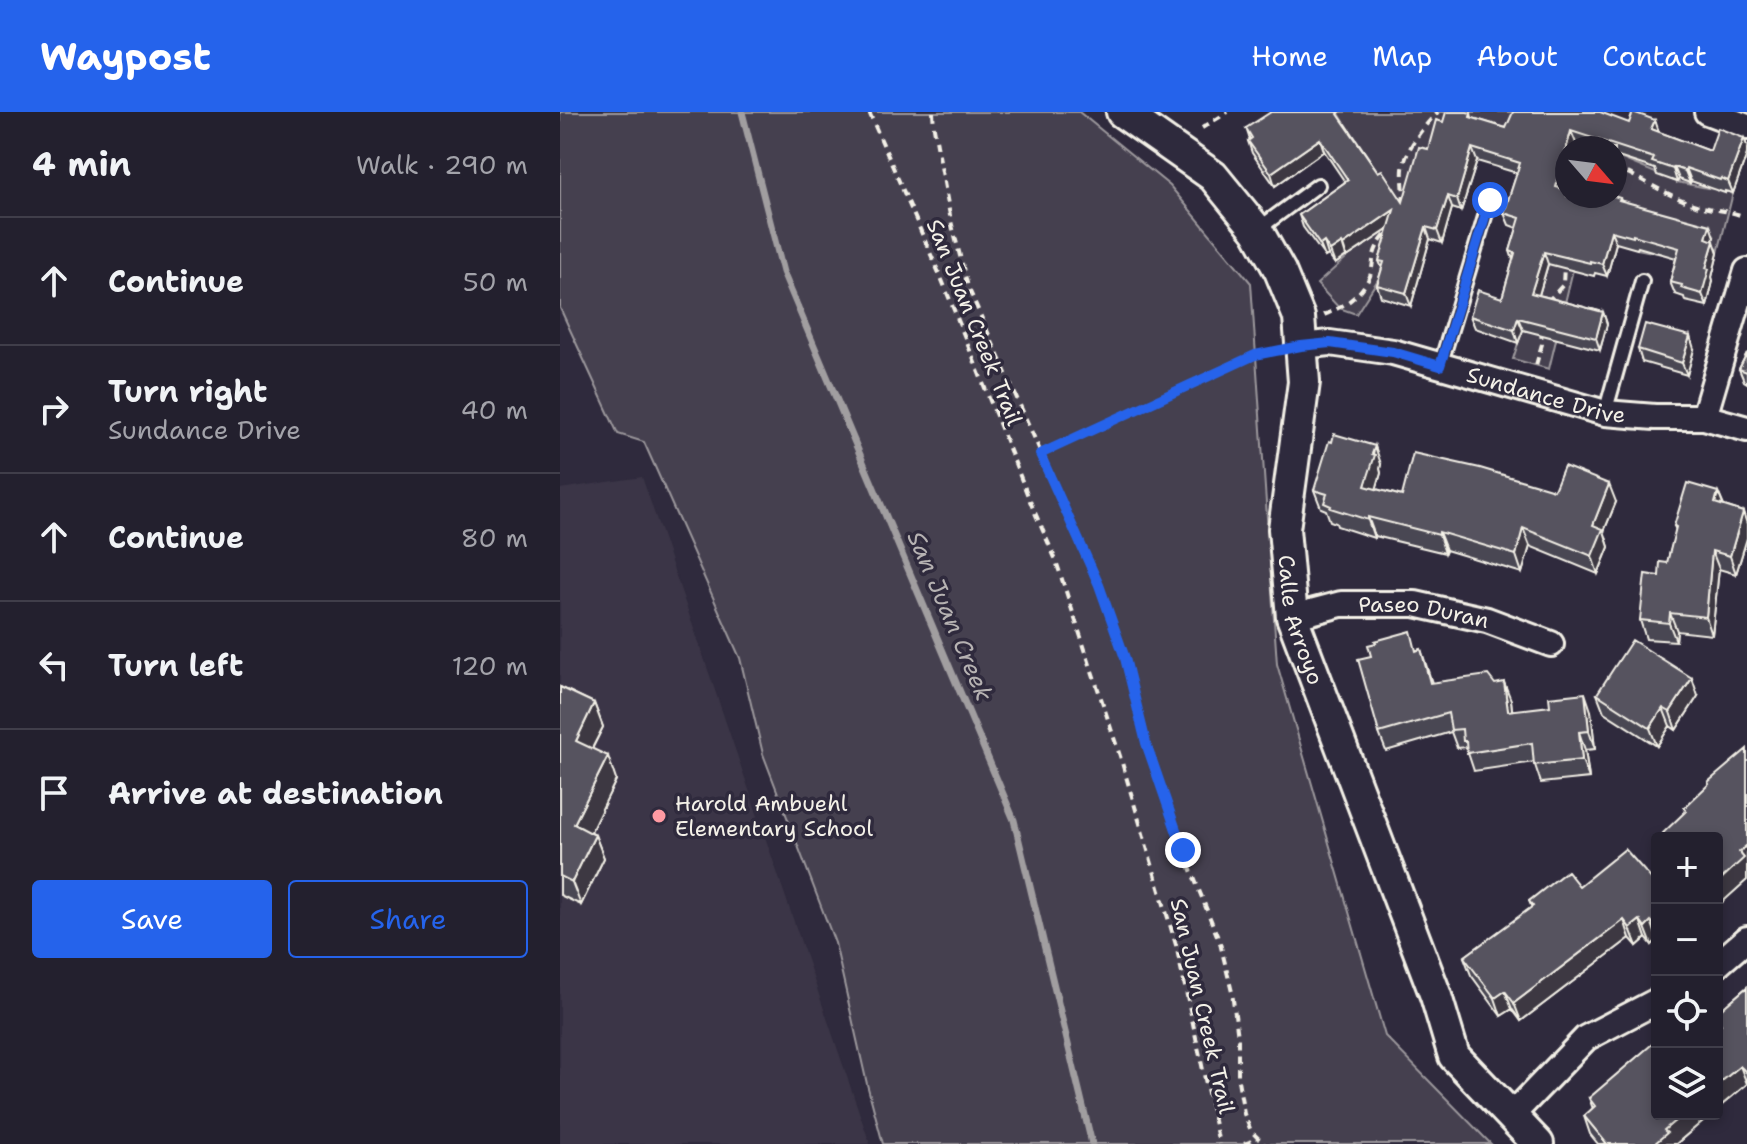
<!DOCTYPE html>
<meta charset="utf-8">
<style>
body{margin:0;font-family:"Shantell Sans",sans-serif;background:#2f2d3a;color:#f1f3f6}
.controls{position:absolute;right:24px;bottom:24px;display:grid;overflow:hidden;border-radius:8px;box-shadow:0 4px 12px #0003}
.controls button{width:72px;height:72px;display:grid;place-items:center;padding:0;border:0;border-bottom:2px solid #403e4a;background:#23202e;color:#f1f3f6;font:40px sans-serif}
.compass{position:absolute;left:995px;top:24px;width:72px;height:72px;border-radius:50%;background:#23202e;box-shadow:0 4px 12px #0003;rotate:118deg}
.stop{position:absolute;width:24px;height:24px;margin:-18px;border:6px solid #2563eb;border-radius:50%;background:#fff}
.stop.end{background:#2563eb;border-color:#fff;box-shadow:0 2px 8px #0008}
.list{margin:0;padding:0;list-style:none}
h2{display:flex;justify-content:space-between;align-items:center;height:104px;margin:0;padding:0 32px;font-size:34px}
h2 small{font-size:26px;font-weight:400;color:#a3a3aa}
.list li{display:grid;grid-template-columns:52px 1fr auto;gap:24px;align-items:center;box-sizing:border-box;height:128px;padding:0 32px;border-top:2px solid #403e4a}
.list b{display:block;font-size:30px;white-space:nowrap}
.list p{margin:0;font-size:26px;white-space:nowrap;color:#a3a3aa}
.list em{font-size:26px;font-style:normal;color:#a3a3aa}
.actions{display:flex;gap:16px;padding:24px 32px}
.actions a{flex:1;padding:18px 0;border:2px solid #2563eb;border-radius:8px;text-align:center;font-size:28px;color:#2563eb}
.actions .main{background:#2563eb;color:#fff}
.icon{flex:none;width:44px;height:44px;fill:none;stroke:currentColor;stroke-width:2;stroke-linecap:round;stroke-linejoin:round}
.map{position:relative;flex:none;width:1187px;height:1032px;overflow:hidden}
header{display:flex;align-items:center;gap:48px;box-sizing:border-box;height:112px;padding:0 40px;background:#2563eb;color:#fff}
header strong{font-size:38px}
nav{display:flex;gap:44px;margin-inline-start:auto;font-size:28px}
main{display:flex}
aside{flex:1;background:#23202e}
.map>svg:first-child{display:block}
.built{fill:#3b3647}
.green{fill:#454050;stroke:#9c989c;stroke-width:2}
.lines{fill:none;stroke-linecap:round;stroke-linejoin:round}
.stream{stroke:#a19ea0;stroke-width:7}
.service-casing{stroke:#f4f1e8;stroke-width:18}
.minor-casing{stroke:#f4f1e8;stroke-width:30}
.tertiary-casing{stroke:#f4f1e8;stroke-width:36}
.path{stroke:#f4f1e8;stroke-width:4;stroke-dasharray:8 6;stroke-linecap:butt}
.service{stroke:#2f2a3d;stroke-width:12}
.minor{stroke:#2f2a3d;stroke-width:24}
.tertiary{stroke:#2f2a3d;stroke-width:30}
.wall{fill:#4a4752;stroke:#f4f1e8;stroke-width:2}
.shaded-wall{fill:#3c3942;stroke:#f4f1e8;stroke-width:2}
.building{fill:#56525f;stroke:#f4f1e8;stroke-width:2}
.route{stroke:#2563eb;stroke-width:10}
.poi-dot{fill:#ff9aa2;stroke:#2f2a3d;stroke-width:3}
.labels{text-anchor:middle;stroke-width:7;stroke-linejoin:round;paint-order:stroke}
.street-label{font-size:22px;fill:#f4f1e8;stroke:#2f2a3d}
.poi-label{font-size:22px;fill:#f4f1e8;stroke:#2f2a3d;text-anchor:start}
.water-label{font-size:24px;font-style:italic;fill:#b6b2b2;stroke:#2f2a3d}
</style>
<header>
<strong>Waypost</strong>
<nav><a>Home</a><a>Map</a><a>About</a><a>Contact</a></nav>
</header>
<main>
<aside>
<h2>4 min<small>Walk · 290 m</small></h2>
<ul class="list">
<li><svg class="icon" aria-label="ahead" viewBox="0 0 24 24"><path d="M12 20V5M6 11l6-6 6 6"/></svg><div><b>Continue</b></div><em>50 m</em></li>
<li><svg class="icon" aria-label="right" viewBox="0 0 24 24"><path d="M7 20v-9h11M14 6l5 5-5 5"/></svg><div><b>Turn right</b><p>Sundance Drive</p></div><em>40 m</em></li>
<li><svg class="icon" aria-label="ahead" viewBox="0 0 24 24"><path d="M12 20V5M6 11l6-6 6 6"/></svg><div><b>Continue</b></div><em>80 m</em></li>
<li><svg class="icon" aria-label="left" viewBox="0 0 24 24"><path d="M17 20v-9H6M10 6l-5 5 5 5"/></svg><div><b>Turn left</b></div><em>120 m</em></li>
<li><svg class="icon" aria-label="arrive" viewBox="0 0 24 24"><path d="M6 21V4h12l-3 4 3 4H6"/></svg><div><b>Arrive at destination</b></div></li>
</ul>
<div class="actions"><a class="main">Save</a><a>Share</a></div>
</aside>
<div class="map">
<svg width="1187" height="1032" viewBox="0 0 1187 1032">
<rect width="100%" height="100%" fill="#2f2a3d"/>
<filter id="ink" filterUnits="userSpaceOnUse"><feTurbulence type="fractalNoise" baseFrequency=".0125" numOctaves="2"/><feDisplacementMap in="SourceGraphic" scale="16" xChannelSelector="R" yChannelSelector="G"/><feConvolveMatrix kernelMatrix="1 2 1 2 8 2 1 2 1" color-interpolation-filters="sRGB"/></filter>
<g filter="url(#ink)">
<path class="built" d="M82,365l228,667h-310v-655z"/>
<path class="green" d="M0,0h519l91,74 81,97 26,381 108,372 106,108h-608l-16,-60 -32,-141 -72,-189 -23,-96 -96,-216 -26,-8 -58,-126z
M778,0h196l46,33 10,3h-23l-93,-19 -118,185 -17,-6 -22,-24 30,-27 17,-11 18,-62z
M1055,44l62,26 56,11 -15,60 -7,-2 3,-14 -52,17 -25,-5 8,-30 -67,30 -29,120 -36,-10 11,-34 15,-31 22,-73 7,-19 -4,-16 3,-12v22h48z"/>
<g class="lines">
<path class="stream" d="M182,0l41,160 231,548 78,324"/>
<g class="service-casing">
<path id="service" d="M697,118l61,-45
M880,254l50,-166
M1045,301l37,-132"/>
</g>
<g class="minor-casing">
<g id="minor">
<path d="M1147,0l40,15"/>
<path id="s1" d="M741,234l29,-3 63,9 212,61 50,4h49l43,12"/>
<path d="M1144,305l43,-146"/>
<path id="s2" d="M732,505l49,-13h74l72,16 64,24"/>
<path d="M1157,853l30,-26"/>
<path d="M951,1004l75,-78 71,-37"/>
</g>
</g>
<g class="tertiary-casing">
<g id="tertiary">
<path id="s3" d="M562,0l91,64 44,54 23,41 19,46 5,65 -20,147 8,88 144,379 18,60 84,88"/>
</g>
</g>
<path class="path" d="M309,0l73,168 90,226 23,52 65,198 56,189 43,199
M373,0l1,16 17,93 17,66 131,298 26,73 21,85 16,49 21,58 37,93 12,49 6,45v43l6,34 7,17 13,13
M642,16l26,-16
M1055,55c27,12 53,29 81,38 15,5 29,5 44,10
M843,91c2,-11 -1,-23 0,-34 3,-21 20,-42 35,-57
M987,190l16,-17 1,-20
M764,203c18,-8 34,-17 44,-35 5,-8 4,-17 6,-25 3,-11 9,-18 17,-26
M976,253l6,-21 -1,-12
M480,342l215,-99 20,-4
M684,1032l14,-5"/>
<use href="#service" class="service"/>
<use href="#minor" class="minor"/>
<use href="#tertiary" class="tertiary"/>
</g>
<path class="wall" d="M911,1l1,5 34,10 123,-5 30,9 51,19 34,-13 3,8v8l-14,39 -8,-2v2l-34,-12 -1,2 -11,-4 -2,3 -20,-7 -2,-6 -40,-13v-8h-24l-15,-5 -9,5v26l-4,15 31,9h26l1,3 93,36 -1,3 5,13 -6,24 1,4 -6,25 -22,-5 -1,-4 -9,-3 -5,-12 6,-24 -38,-11 -1,2 -21,-6 -9,33 -12,-3 -1,3 -46,-12 -9,31 64,17 4,12 -7,26 -77,-20 -5,13 -43,-15 -5,-12 32,-18 11,-38 -3,-9 7,-23 -8,-3 -5,-12 13,-40 -40,-12 -16,50 -9,-3 -10,35 -12,-4 -19,67 -30,-9 -4,-12 5,-17 -3,-7 10,-32 -42,28 -1,-1 -11,8 -7,-9 -3,2 -22,-30 -4,-12 46,-33 -21,-31 -49,35 -23,-33 -4,-12 2,-1 -4,-12 100,-4 32,48 25,30 25,-53 15,-27z
M1078,237h56l-7,26 -45,-13z
M1187,241v30l-3,-2 -5,-12z
M821,352l-1,5 1,4 -5,16 26,7 152,-6 62,12 -12,29 5,16 -11,27 -68,-28 -8,27 -76,-23 -1,3 -70,-17 -1,2 -37,-12 -1,-3 -6,-2 -4,-11 -5,-2 -7,-18z
M1158,380l6,14 19,6 4,12v14l-11,36 -17,-5 -7,66 -35,-4 -1,10 -30,-2 -6,-19 19,-44 8,-13 9,-33 -2,-4z
M861,537l11,34 63,1 16,16 1,10 79,1 4,38 -10,1 4,28 -48,5 -7,-21 -60,9 -8,-24 -9,1 -6,-16 -65,19 -7,-18 39,-83z
M0,575l34,16 9,24 -11,22 24,31 -26,52 5,3 9,23 -23,47 -21,-10z
M1037,582l101,2 -22,34 -6,-4 -13,20 -53,-34z
M1097,769v59l-5,5 -6,-7 -9,8 -7,-8 -109,83 -9,-12 -11,7 -30,-41 -7,-18 68,-49 -3,-7 50,-15 76,-3z
M1187,875v97l-30,25 1,-83 -1,-13z
M1029,986l68,16h54l-35,30h-78l-8,-10 -6,-18 9,-7z"/>
<path class="shaded-wall" d="M1095,8l4,12 -8,-3z
M1011,19l5,12 -2,5h-7v26l-7,25 -4,-12z
M1184,26l3,8v8l-14,39 -5,-12z
M760,27l4,12 -49,35 -4,-13z
M912,36l5,13 -16,50 -4,-12z
M1114,55l5,12 -2,3 -4,-13z
M1126,56l5,13 -1,2 -5,-12z
M888,84l4,12 -10,35 -5,-13z
M834,98l5,12 -52,35 -4,-12z
M1150,113l4,12 -4,14 -4,-13z
M866,115l4,12 -19,67 -5,-13z
M1051,119l5,12 -9,33 -5,-12z
M1154,129l4,12 -6,24 1,4 -6,25 -5,-12 4,-26z
M764,130l4,13 -3,2 -5,-12z
M782,131l4,13 -11,8 -5,-13z
M984,140l4,12 -12,41 -5,-12z
M1043,200l4,12 -7,26 -4,-12z
M958,206l5,12 -5,13 -4,-13z
M1130,224l4,13 -7,26 -5,-12z
M815,334l6,18 -1,5 1,4 -9,31 -7,-18z
M1049,372l7,18 -12,29 5,16 -11,27 -6,-18 1,-31z
M1158,380l7,18 -10,-7z
M1183,400l4,12v14l-11,36 -6,-18z
M808,405l7,19 -1,2 -6,-18z
M963,416l7,18 -8,27 -6,-18z
M879,420l7,18 -1,3 -6,-18z
M1152,439l7,18 -7,66 -6,-18z
M1110,501l7,18 -1,10 -7,-18z
M1132,566l6,18 -22,34 -6,-18z
M944,570l7,18 3,29 -6,-18z
M1025,581l6,18 4,38 -6,-18z
M34,591l9,24 -19,37 -8,-23z
M1103,596l7,18 -13,20 -7,-18z
M1019,620l6,18 4,28 -7,-18z
M48,644l8,24 -33,68 -9,-24z
M35,723l9,23 -23,47 -9,-23z
M1187,733v35l-30,27v-24l22,-31z
M1064,808l6,18 -109,83 -7,-18z
M1080,808l6,18 -9,8 -7,-18z
M1091,809l6,17v2l-5,5 -7,-18z
M945,879l7,18 -11,7 -6,-18z
M1180,954l7,18 -30,25v-24z
M1123,1002h28l-35,30h-22l10,-14z"/>
<path class="building" d="M711,0h69l-2,2 40,58 4,-2 21,32 16,-55 9,2 8,-29 7,2 3,-10h21l4,1 -1,4 36,11 7,-16h87l29,11 4,-11 22,8 -4,9 59,22 8,-23 26,10 -16,43 -7,-3 -1,2 -34,-12 -1,3 -11,-4 -1,2 -21,-7 2,-4 -83,-27 -15,56 11,3v6h20l7,2 1,-2h19l6,2 -1,2 91,25 -4,13 8,3 -8,27 3,1 -7,25 -21,-6 1,-3 -12,-3 9,-34 -46,-13v2l-22,-6 -9,33 -12,-3v2l-46,-11 -13,41 72,19 -7,26 -78,-20 -4,12 -44,-14 8,-26 24,8 13,-45 -5,-2 10,-33 -16,-5 16,-50 -48,-15 -15,51 -9,-3 -11,34 -11,-3 -20,66 -29,-8 7,-23 -5,-1 15,-51 -51,35 -1,-2 -12,8 -6,-9 -4,3 -21,-30 49,-35 -28,-41 -49,34 -23,-32 4,-3 -6,-10z
M1085,212l45,12 -8,27 -44,-14z
M1187,241v19l-8,-3z
M774,322l41,12 -3,8 3,1 -10,31 37,10 11,-43 67,15 74,22 10,-24 45,18 -16,41 10,4 -11,27 -69,-28 -7,27 -77,-23v3l-71,-18v3l-38,-12 1,-2 -7,-3 3,-9 -13,-4 15,-49 3,1z
M1127,371l31,9 -3,11 28,9 -13,44 -18,-5 -6,66 -36,-4 -1,10 -29,-3 5,-46 14,2 1,-14 7,1 9,-36 -2,-1z
M851,519l5,20 5,-2 9,34 58,-8 7,9 9,-2 4,29 42,-5 -1,-9 36,-4 4,38 -10,1 3,28 -48,5 -2,-22 -65,10 -1,-12h-3l-1,-12 -11,1 -3,-17 -69,20 -21,-74 13,-3 -3,-11 8,-2 -1,-2z
M1072,528l60,38 -22,34 -7,-4 -13,20 -53,-34z
M0,575l34,16 -18,38 32,15 -34,68 21,11 -23,47 -12,-6z
M1187,637v96l-8,7 5,6 -27,25v-45h-50l-4,-5 23,-22 -2,-3 25,-24 -1,-2z
M1065,737l30,34 2,-2v41l-3,2 -3,-3 -6,6 -5,-7 -10,8 -6,-8 -110,83 -9,-12 -10,7 -31,-41 69,-51 -4,-5 38,-30 12,15z
M1187,875v86l-7,-7 -23,19v-58l4,-3 -4,-5v-6z
M1097,928v74h26l-19,16 3,3 -13,11h-47l-23,-28 11,-10 -6,-8z"/>
</g>
<g class="lines" filter="url(#ink)">
<path class="route" d="M623,738l-37,-107 -21,-85 -26,-73 -59,-131 215,-99 46,-9 29,-3 63,9 47,14 50,-166"/>
</g>
<circle class="poi-dot" cx="99" cy="704" r="8"/>
<g class="labels">
<g class="street-label">
<text transform="translate(415 210) rotate(68)" y="8">San Juan Creek Trail</text>
<text dy="8" stroke="none"><textPath href="#s1" startOffset="252">Sundance Drive</textPath></text>
<text dy="8" stroke="none"><textPath href="#s2" startOffset="134">Paseo Duran</textPath></text>
<text dy="8" stroke="none"><textPath href="#s3" startOffset="584">Calle Arroyo</textPath></text>
<text transform="translate(643 894) rotate(77)" y="8">San Juan Creek Trail</text>
</g>
<g class="poi-label">
<text x="115" y="699">Harold Ambuehl<tspan x="115" dy="25">Elementary School</tspan></text>
</g>
<g class="water-label">
<text transform="translate(390 504) rotate(67)" y="8">San Juan Creek</text>
</g>
</g>
</svg>
<div class="controls">
<button>+</button>
<button>−</button>
<button><svg class="icon" aria-label="locate" viewBox="0 0 24 24"><circle cx="12" cy="12" r="6"/><path d="M12 2v4M12 18v4M2 12h4M18 12h4"/></svg></button>
<button><svg class="icon" aria-label="layers" viewBox="0 0 24 24"><path d="M12 4l9 5-9 5-9-5zM3 14l9 5 9-5"/></svg></button>
</div>
<svg class="compass" viewBox="-18 -18 36 36"><path d="M0-13l5 13h-10z" fill="#e53935"/><path d="M0 13l5-13h-10z" fill="#a3a3aa"/></svg>
<div class="stop" style="left:930px;top:88px"></div>
<div class="stop end" style="left:623px;top:738px"></div>
</div>
</main>
